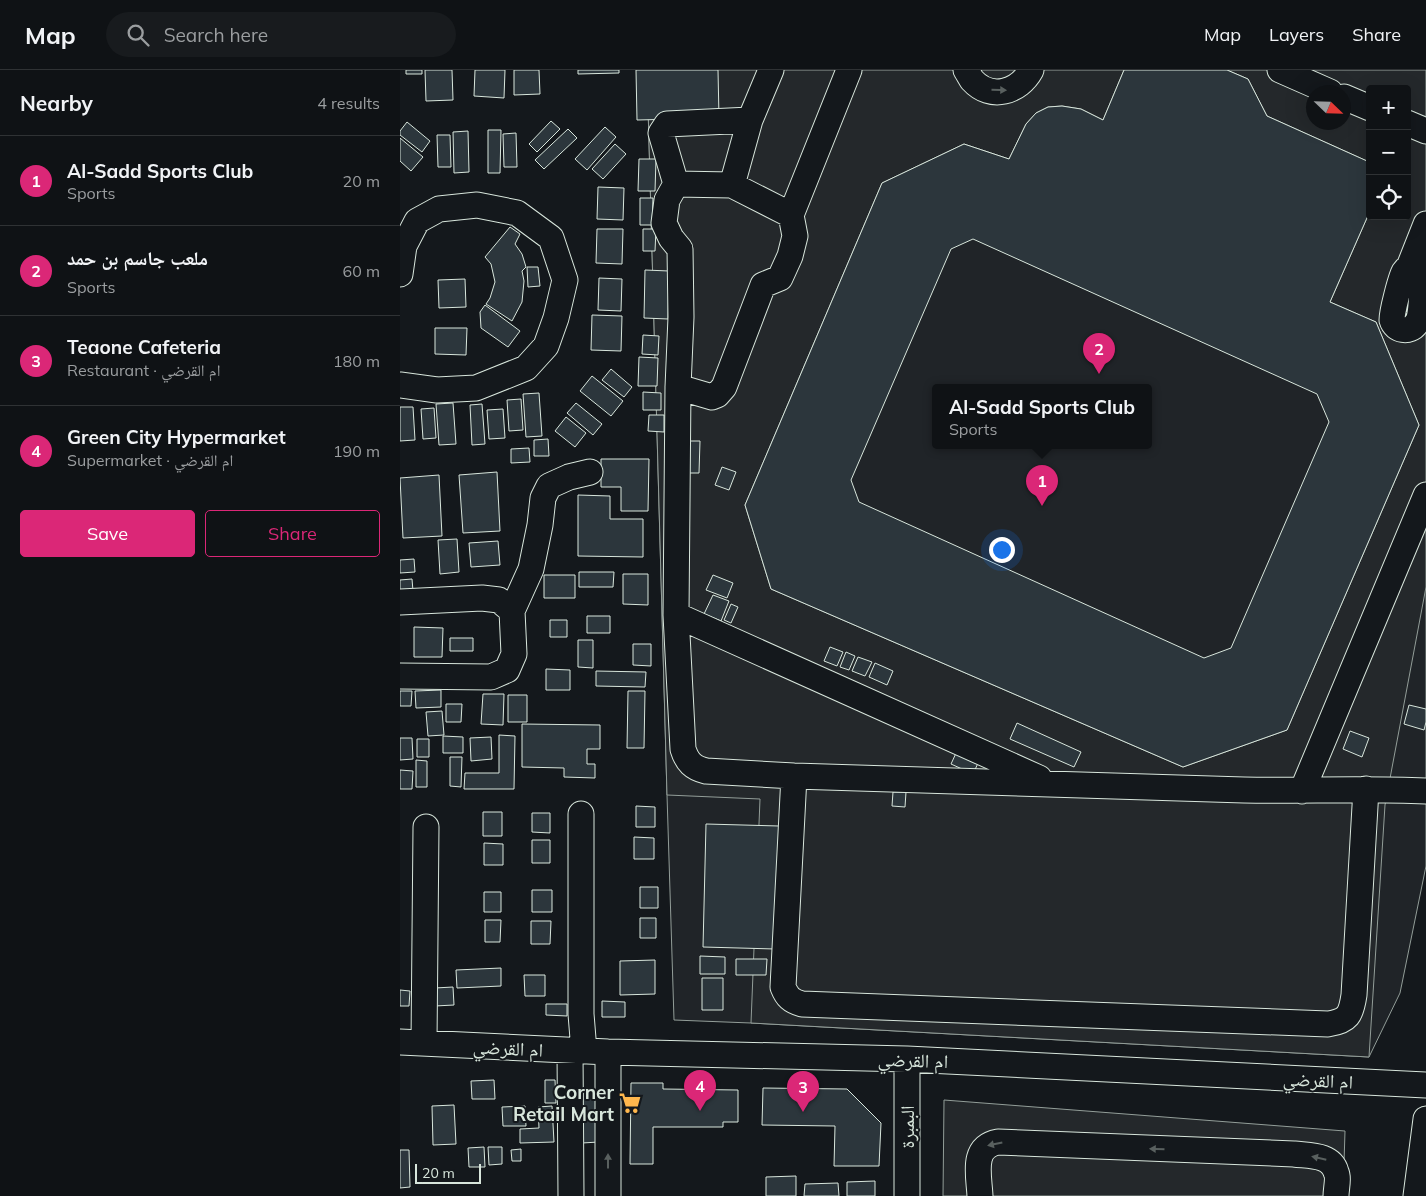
<!DOCTYPE html>
<meta charset="utf-8">
<style>
body{margin:0;font-family:Mulish,"Noto Naskh Arabic",sans-serif;background:#181b1e;color:#f1f3f6}
.controls{position:absolute;right:15px;top:15px;display:grid;overflow:hidden;border-radius:5px;box-shadow:0 5px 20px #0002}
.controls button{width:45px;height:45px;display:grid;place-items:center;padding:0;border:0;border-bottom:1px solid #2f3234;background:#0f1215;color:#f1f3f6;font:25px sans-serif}
.compass{position:absolute;left:906px;top:15px;width:45px;height:45px;border-radius:50%;background:#0f1215;box-shadow:0 5px 20px #0002;rotate:113deg}
.scale{position:absolute;left:15px;bottom:12px;width:66px;box-sizing:border-box;padding-left:5px;border:2px solid #d8e6dc;border-top:0;font-size:14px;line-height:18px;white-space:nowrap;color:#d8e6dc;-webkit-text-stroke:4px #14181c;paint-order:stroke}
.you{position:absolute;left:601px;top:479px;width:18px;height:18px;margin:-12px;border:4px solid #fff;border-radius:50%;background:#1a73e8;box-shadow:0 0 0 8px #1a73e833}
.badge{display:grid;place-items:center;width:32px;height:32px;border-radius:50%;background:#db2777;color:#fff;font-size:16px;font-weight:700}
.pin{position:absolute;translate:-50% -41px;filter:drop-shadow(0 1px 2px #0008)}
.pin::after{content:'';position:absolute;top:26px;width:18px;height:15px;background:inherit;clip-path:polygon(0 0,100% 0,50% 100%)}
.popup{position:absolute;left:532px;top:314px;width:220px;height:65px;box-sizing:border-box;display:grid;place-content:center;border-radius:5px;background:#0f1215;filter:drop-shadow(0 1px 4px #0005);font-size:16px;white-space:nowrap;color:#9b9ea0}
.popup b{font-size:19px;color:#f1f3f6}
.popup::after{content:'';position:absolute;left:50%;top:100%;margin-left:-10px;border:10px solid transparent;border-top-color:#0f1215}
.list{margin:0;padding:0;list-style:none}
h2{display:flex;justify-content:space-between;align-items:center;height:65px;margin:0;padding:0 20px;font-size:21px}
h2 small{font-size:16px;font-weight:400;color:#9b9ea0}
.list li{display:grid;grid-template-columns:32px 1fr auto;gap:15px;align-items:center;box-sizing:border-box;height:90px;padding:0 20px;border-top:1px solid #2f3234}
.list b{display:block;font-size:19px;white-space:nowrap}
.list p{margin:0;font-size:16px;white-space:nowrap;color:#9b9ea0}
.list em{font-size:16px;font-style:normal;color:#9b9ea0}
.actions{display:flex;gap:10px;padding:15px 20px}
.actions a{flex:1;padding:11px 0;border:1px solid #db2777;border-radius:5px;text-align:center;font-size:18px;color:#db2777}
.actions .main{background:#db2777;color:#fff}
.icon{flex:none;width:28px;height:28px;fill:none;stroke:currentColor;stroke-width:2;stroke-linecap:round;stroke-linejoin:round}
.map{position:relative;flex:none;width:1026px;height:1126px;overflow:hidden}
header{display:flex;align-items:center;gap:30px;box-sizing:border-box;height:70px;padding:0 25px;background:#0f1215;border-bottom:1px solid #2f3234}
header strong{font-size:24px}
nav{display:flex;gap:28px;margin-inline-start:auto;font-size:18px}
.search{width:350px;height:45px;background:#181b1e;display:flex;align-items:center;gap:12px;box-sizing:border-box;padding:0 18px;border-radius:28px;color:#9b9ea0;font-size:19px}
main{display:flex}
aside{flex:1;background:#0f1215}
.map>svg:first-child{display:block}
.green{fill:#202428;stroke:#939e99;fill-rule:evenodd}
.parking{fill:#24282b;stroke:#939e99;fill-rule:evenodd}
.building{fill:#2c363c;stroke:#d8e6dc;fill-rule:evenodd}
.lines{fill:none;stroke-linecap:round;stroke-linejoin:round}
.minor-casing{stroke:#d8e6dc;stroke-width:27}
.minor{stroke:#14181c;stroke-width:25}
.oneway{fill:#59605f}
.labels{text-anchor:middle;stroke-width:4;stroke-linejoin:round;paint-order:stroke}
.street-label{font-size:19px;fill:#d8e6dc;stroke:#14181c}
.poi-label{font-size:19px;font-weight:bold;fill:#d8e6dc;stroke:#14181c;text-anchor:end}
</style>
<header>
<strong>Map</strong>
<div class="search"><svg class="icon" aria-label="search" viewBox="0 0 24 24"><circle cx="10" cy="10" r="6"/><path d="M15 15l6 6"/></svg>Search here</div>
<nav><a>Map</a><a>Layers</a><a>Share</a></nav>
</header>
<main>
<aside>
<h2>Nearby<small>4 results</small></h2>
<ul class="list">
<li><span class="badge">1</span><div><b>Al-Sadd Sports Club</b><p>Sports</p></div><em>20 m</em></li>
<li><span class="badge">2</span><div><b>ملعب جاسم بن حمد</b><p>Sports</p></div><em>60 m</em></li>
<li><span class="badge">3</span><div><b>Teaone Cafeteria</b><p>Restaurant · ام القرضي</p></div><em>180 m</em></li>
<li><span class="badge">4</span><div><b>Green City Hypermarket</b><p>Supermarket · ام القرضي</p></div><em>190 m</em></li>
</ul>
<div class="actions"><a class="main">Save</a><a>Share</a></div>
</aside>
<div class="map">
<svg width="1026" height="1126" viewBox="0 0 1026 1126">
<rect width="100%" height="100%" fill="#14181c"/>
<path class="green" d="M247,0h779v796l-26,127 -31,64 -618,-34 -77,-3 -7,-225zM970,19h37v127h-37zM914,22h30v30h-30zM536,317h212v58h-212z"/>
<path class="parking" d="M247,0h477l-21,50 -22,-11 -19,-3 -14,1 -12,6 -10,11 -17,35 -45,-15 -82,39 -137,322 26,84 412,178 104,-37 132,-305 -43,-103 -46,-20 40,-91v5h37v-127h-37v79l-3,-7 -100,-45 -19,-37 -21,-9h199v517l-41,218 -16,252 -618,-34 9,-224 -93,-4zM914,22h30v30h-30z
M544,1030l401,31 -2,65h-400z"/>
<path class="building" d="M6,0h16v4h-16z
M25,0h27l1,30 -27,1z
M75,0h30l-1,28 -30,-2z
M114,0h25l1,24 -26,1z
M178,0h41v3l-41,1z
M236,0h82l1,48 -82,2z
M724,0h103l21,9 19,37 100,45 3,7v43l-40,91 46,20 43,103 -132,305 -104,37 -412,-178 -26,-84 137,-322 82,-39 45,15 17,-35 10,-11 12,-6 14,-1 19,3 22,11zM573,169l344,155 12,28 -98,226 -27,10 -345,-156 -8,-22 100,-231z
M151,51l9,8 -23,23 -8,-8z
M7,52l23,19 -8,11 -22,-17v-4z
M205,57l11,10 -29,33 -12,-11z
M168,59l9,9 -33,31 -9,-9z
M88,60h13l-1,43h-12z
M68,61l1,41 -15,1 -1,-41z
M116,63l1,34h-13l-1,-33z
M37,65h13l1,32h-13z
M0,68l23,19 -12,14 -11,-10z
M215,74l11,10 -23,25 -11,-10z
M239,89h17l-1,32h-17z
M198,117l26,1 -1,32 -26,-1z
M240,128h13l-1,27h-12z
M110,157l10,7 -5,10 7,10 4,13 -4,4 2,10 -2,21 -10,19 -26,-17 4,-6 5,-16 -4,-18 -6,-7z
M197,159h26l-1,35 -26,-1z
M243,159h13l-1,22h-12z
M127,197h11l2,19 -12,1z
M245,200l24,1 -1,48 -24,-1z
M199,208l23,1 -1,32 -23,-1z
M65,209l1,28 -27,1 -1,-28z
M85,235l35,26 -12,16 -27,-19 -1,-16z
M192,245l30,1 -1,35 -30,-1z
M35,258h32l-1,27 -31,-1z
M243,265l16,1 -1,19 -16,-1z
M239,287l19,1 -1,28h-19z
M211,299l21,18 -8,10 -22,-17z
M192,306l31,25 -12,15 -31,-25z
M243,322l18,1v17h-18z
M139,323l3,43 -16,1 -3,-43z
M121,329l2,31 -14,1 -2,-31z
M53,333l3,41 -17,1 -3,-41z
M176,333l26,21 -9,11 -26,-22z
M82,334l3,40 -13,1 -2,-40z
M0,337h13l2,33 -15,1z
M34,338l2,30 -13,1 -2,-30z
M103,339l2,29 -16,1 -2,-29z
M249,345h15v17l-16,-1z
M166,347l20,16 -11,14 -20,-16z
M148,369l1,17h-15v-16z
M288,371h12l-1,32h-12z
M129,378l1,14 -19,1v-14z
M201,389h48l-1,52h-27v-24h-20z
M322,397l14,5 -7,18 -14,-5z
M97,402l3,59 -37,2 -4,-58z
M39,405l3,61 -39,2 -3,-60z
M178,425l32,1v23h33v38l-65,-1z
M57,469l2,33 -19,2 -2,-34z
M98,471l2,24 -29,2 -2,-24z
M14,489l1,13 -15,1v-13z
M179,502h35l-1,15h-34z
M223,504h25v31l-25,-1z
M144,505h31v23h-31z
M313,505l20,8 -6,15 -21,-8z
M12,509l1,12 -13,1v-12z
M313,525l16,6 -8,20 -17,-7z
M331,534l7,3 -7,16 -7,-3z
M187,546h23v17h-23z
M150,550h17v17h-17z
M14,557l29,1 -1,29h-28z
M50,568h23v13h-23z
M178,570h15v28l-15,-1z
M233,574h18v22l-18,-1z
M430,577l13,5 -6,14 -13,-5z
M446,582l9,4 -6,14 -9,-3z
M458,587l14,5 -7,14 -13,-5z
M475,593l18,8 -6,14 -18,-8z
M146,599l24,1v20h-24z
M196,601l50,1 -1,15 -49,-1z
M41,620v17l-25,1 -1,-17z
M0,621h12l-1,15h-11z
M228,621h17l-1,57h-17z
M83,624h21l-1,31 -22,-1z
M108,625h19v27h-19z
M46,634h16l-1,18h-15z
M1009,635l17,4v13l-2,8 -20,-6z
M42,641l2,24 -16,1 -2,-24z
M617,653l64,29 -7,15 -64,-28z
M122,654l78,1v24h-13v15h8v14l-31,-1v-9l-42,-1z
M950,661l19,7 -7,19 -19,-8z
M99,665l16,1 -1,53h-50l1,-16h34z
M43,666l20,1v16h-20z
M91,667l1,22 -21,2 -1,-23z
M0,668h12l1,21 -13,1z
M17,669h12v18h-12z
M557,681l22,10 -6,13 -22,-10z
M50,687h12l-1,30 -11,-1z
M16,690l11,1v26h-11z
M0,700l13,1 -1,18h-12z
M493,722h13l-1,15 -13,-1z
M236,736l19,1v20h-19z
M83,742h19v24h-19z
M132,743h18v20l-18,-1z
M306,754l73,2 -4,123 -72,-2z
M234,767l20,1v21h-20z
M132,770h18v23h-18z
M84,773l19,1v21h-19z
M240,817h18v21h-18z
M132,820h20v22h-20z
M84,822h17v20h-17z
M240,848h16v20h-16z
M85,850h16l-1,22h-15z
M131,851h20l-1,23h-19z
M300,886l25,1v17h-25z
M336,889h31l-1,16h-30z
M255,890v34l-35,1v-34z
M101,898v18l-44,2 -1,-18z
M124,905h21v21h-20z
M302,908h21v32h-21z
M53,917l1,18 -19,1v-18z
M0,920l10,1 -1,15h-9z
M202,931l23,1v15h-23z
M146,934h21v12l-21,-1z
M94,1010l1,19h-23l-1,-18z
M145,1010h10l1,23h-11z
M231,1013h32v6l75,1v32h-15v5h-70v37h-23z
M363,1018l84,1 34,34 -2,43h-45l1,-40 -73,-1z
M197,1019l2,53 -17,1 -2,-53z
M54,1035l2,39 -23,1 -1,-39z
M125,1036l1,20h-23l-1,-19z
M152,1036l2,36 -34,1v-14l19,-1 -1,-21z
M84,1077l1,20h-16l-1,-19z
M88,1077h14v17l-13,1z
M121,1079v12h-9l-1,-11z
M0,1080h9l1,37 -10,1z
M396,1106v20h-30v-19z
M475,1111v15h-28v-14z
M438,1113l1,13h-35l1,-12z"/>
<g class="lines">
<g class="minor-casing">
<path id="minor" d="M566,0c2,3 4,7 6,10 19,21 47,12 59,-10
M880,0l50,22
M944,27l26,11
M350,50l-83,4 -6,9 15,51 -9,16 -3,23 7,15 9,11 1,68 -3,70 -2,228 7,134c4,13 10,19 23,22l88,5 450,14c61,1 121,-2 182,1
M1007,53l19,8
M276,114l56,1 59,30
M332,115l18,-65 21,-50
M1015,196l5,3 3,6c-1,10 -1,42 -7,49 -6,9 -21,7 -24,-4 -1,-5 9,-43 12,-48 2,-3 2,-3 5,-5z
M1009,197l17,-43
M0,204l4,-28 13,-25 22,-12 38,-4 40,8 34,25 14,42 -9,38 -10,28 -20,22 -50,20 -39,2 -37,-5
M278,317l34,10 5,-2 7,-8 39,-102 17,-7 10,-22 5,-20 -4,-21 58,-145
M0,532l82,-4 17,2 13,11 2,43 -7,16 -16,7 -91,-1
M112,541l19,-42 9,-44 3,-27 6,-12 20,-9 21,-5
M276,545l363,163
M394,706l-11,211c4,10 8,14 19,17l526,20c20,-3 23,-9 26,-29l12,-206
M902,721l124,-296
M181,744v200l3,37
M0,972l208,10 299,7 519,26
M24,973l2,-216
M170,981l1,145
M208,982v144
M507,989v137
M580,1126c-1,-21 -9,-49 18,-54l296,12c15,2 37,0 42,18 3,6 0,17 0,24
M1016,1126l10,-77"/>
</g>
<use href="#minor" class="minor"/>
</g>
<defs><path id="oneway-solid" d="M-6-.8H1V-3.2L6.5 0L1 3.2V.8H-6Z" transform="scale(1.25)"/></defs>
<g class="oneway">
<use href="#oneway-solid" transform="translate(599 20) rotate(1)"/>
<use href="#oneway-solid" transform="translate(595 1074) rotate(168)"/>
<use href="#oneway-solid" transform="translate(757 1079) rotate(-178)"/>
<use href="#oneway-solid" transform="translate(919 1088) rotate(-167)"/>
<use href="#oneway-solid" transform="translate(208 1091) rotate(-90)"/>
</g>
<defs>
<g id="supermarket-bare" transform="scale(1.725)"><path d="M-6-5.5h2.5l.6 2H6L4.5 2H-2.5L-4.4-4H-6ZM-1.5 3.2a1.3 1.3 0 1 0 .1 0ZM3 3.2a1.3 1.3 0 1 0 .1 0Z" fill="#ffb74d" stroke="#14181c" stroke-width="2.5" paint-order="stroke"/></g>
</defs>
<g fill-rule="evenodd">
<use href="#supermarket-bare" x="230" y="1033"/>
</g>
<g class="labels">
<g class="street-label">
<text transform="translate(108 978) rotate(3)" y="7">ام القرضي</text>
<text transform="translate(513 990) rotate(2)" y="7">ام القرضي</text>
<text transform="translate(918 1010) rotate(3)" y="7">ام القرضي</text>
<text transform="translate(507 1057) rotate(-90)" y="7">البمبرة</text>
</g>
<g class="poi-label">
<text x="214" y="1029">Corner<tspan x="214" dy="22">Retail Mart</tspan></text>
</g>
</g>
</svg>
<div class="controls">
<button>+</button>
<button>−</button>
<button><svg class="icon" aria-label="locate" viewBox="0 0 24 24"><circle cx="12" cy="12" r="6"/><path d="M12 2v4M12 18v4M2 12h4M18 12h4"/></svg></button>
</div>
<svg class="compass" viewBox="-18 -18 36 36"><path d="M0-13l5 13h-10z" fill="#e53935"/><path d="M0 13l5-13h-10z" fill="#9b9ea0"/></svg>
<div class="scale">20 m</div>
<div class="you"></div>
<div class="pin badge" style="left:642px;top:436px">1</div>
<div class="popup"><b>Al-Sadd Sports Club</b>Sports</div>
<div class="pin badge" style="left:699px;top:304px">2</div>
<div class="pin badge" style="left:403px;top:1042px">3</div>
<div class="pin badge" style="left:300px;top:1041px">4</div>
</div>
</main>
